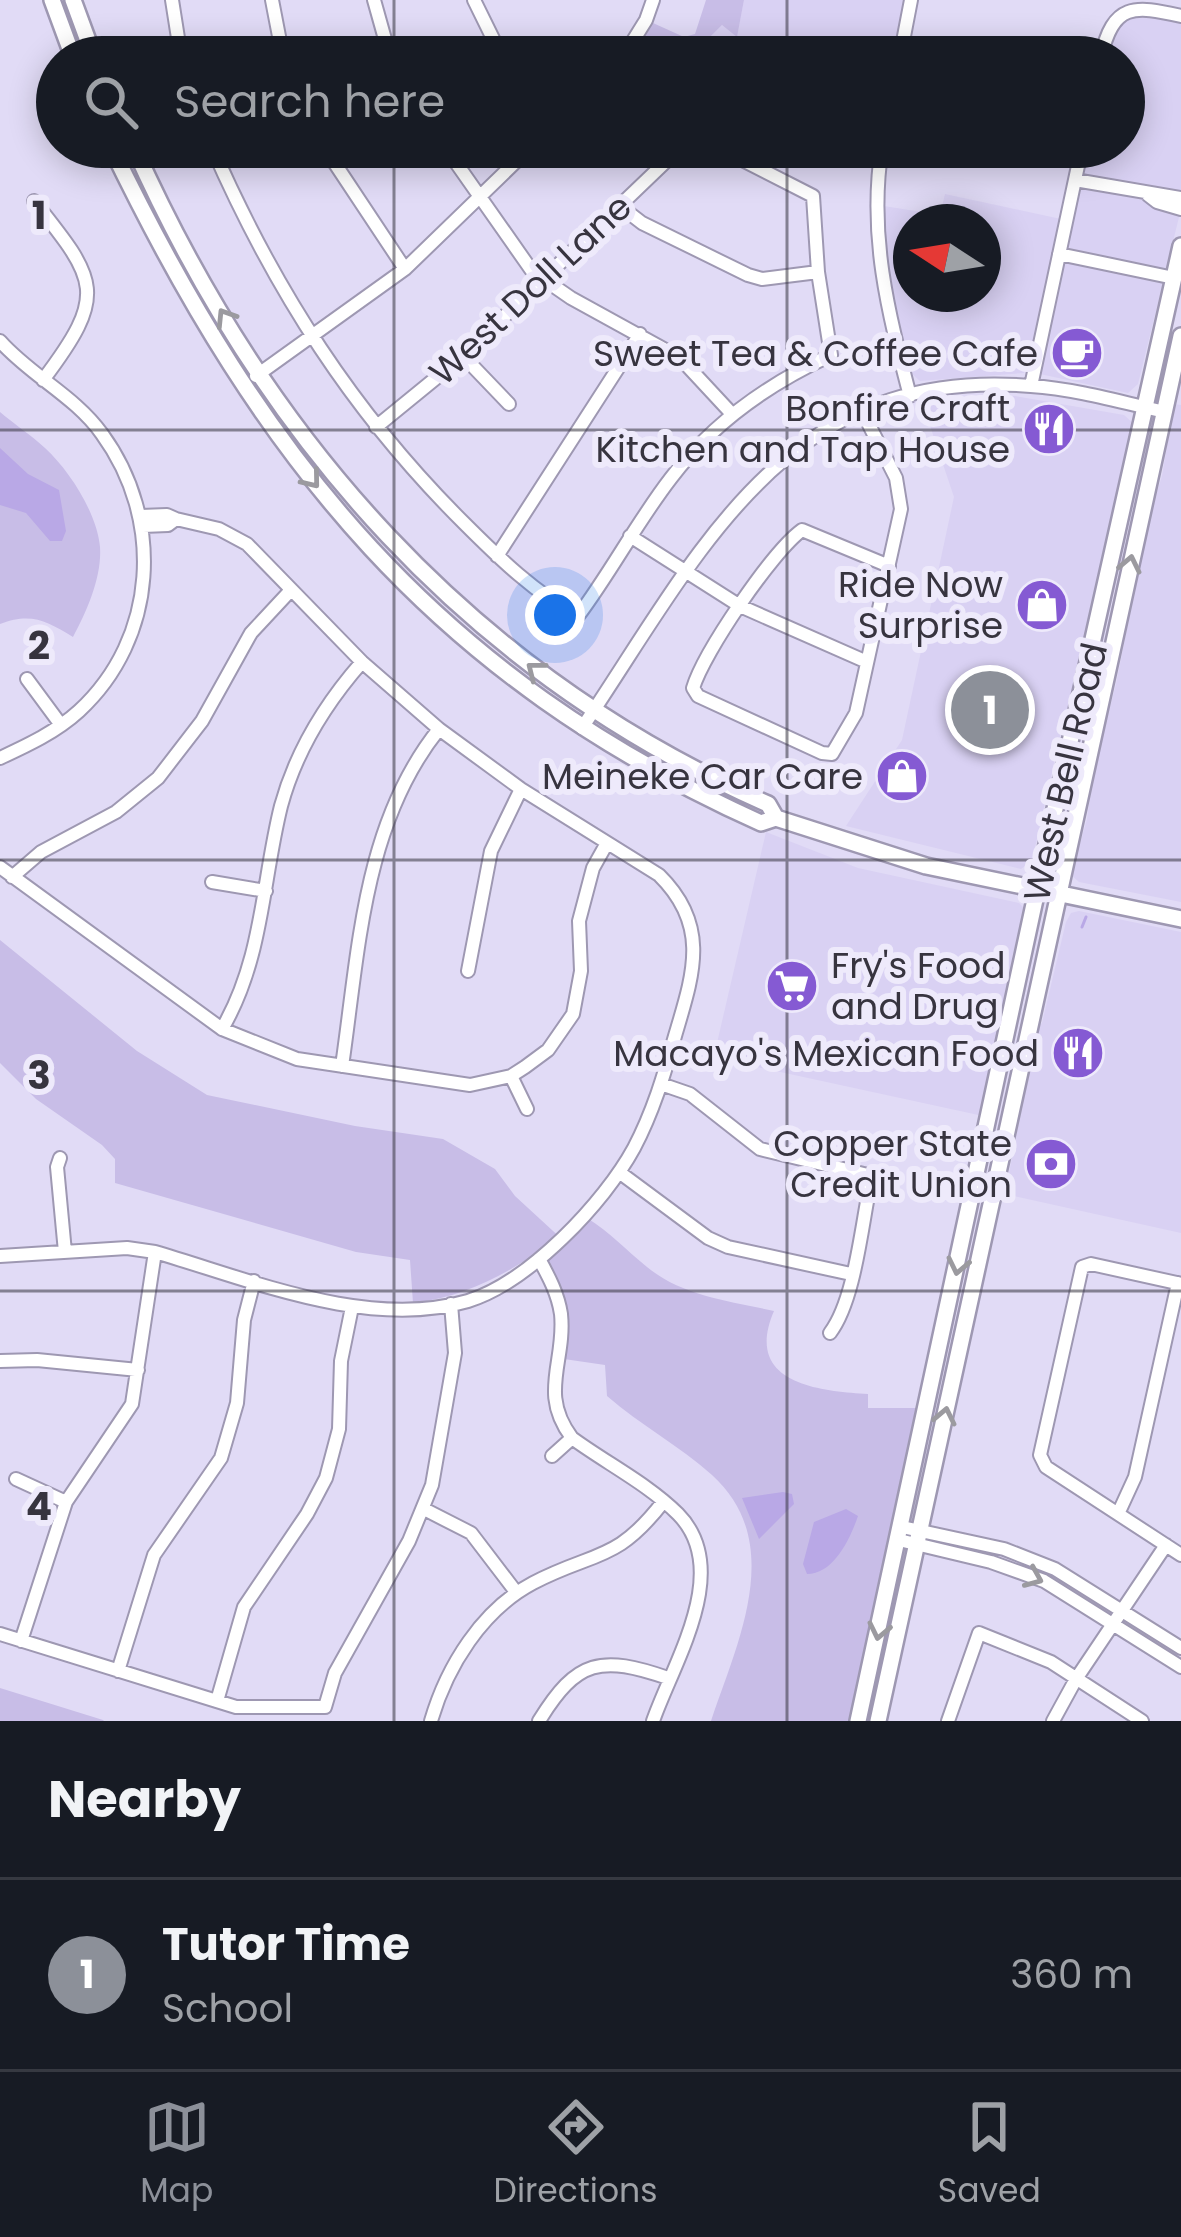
<!DOCTYPE html>
<style>
body{margin:0;font-family:Poppins,sans-serif;background:#20242c;color:#f1f3f6}
.compass{position:absolute;left:893px;top:204px;width:108px;height:108px;border-radius:50%;background:#171b24;box-shadow:0 6px 30px #0003;rotate:282deg}
.you{position:absolute;left:555px;top:615px;width:42px;height:42px;margin:-30px;border:9px solid #fff;border-radius:50%;background:#1a73e8;box-shadow:0 0 0 18px #1a73e833}
.badge{display:grid;place-items:center;width:78px;height:78px;border-radius:50%;background:#8c9099;color:#fff;font-size:39px;font-weight:700}
.pin{position:absolute;translate:-50% -50%;border:6px solid #fff;box-shadow:0 3px 12px #0006}
.list{margin:0;padding:0;list-style:none}
h2{display:flex;justify-content:space-between;align-items:center;height:156px;margin:0;padding:0 48px;font-size:51px}
h2 small{font-size:39px;font-weight:400;color:#9ea1a6}
.list li{display:grid;grid-template-columns:78px 1fr auto;gap:36px;align-items:center;box-sizing:border-box;height:192px;padding:0 48px;border-top:3px solid #363941}
.list b{display:block;font-size:45px;white-space:nowrap}
.list p{margin:0;font-size:39px;white-space:nowrap;color:#9ea1a6}
.list em{font-size:39px;font-style:normal;color:#9ea1a6}
.icon{flex:none;width:66px;height:66px;fill:none;stroke:currentColor;stroke-width:2;stroke-linecap:round;stroke-linejoin:round}
.map{position:relative;flex:none;width:1181px;height:1721px;overflow:hidden}
.search{position:absolute;background:#171b24;box-shadow:0 6px 30px #0003;left:36px;right:36px;top:36px;height:132px;display:flex;align-items:center;gap:30px;box-sizing:border-box;padding:0 42px;border-radius:66px;color:#9ea1a6;font-size:45px}
.sheet{height:348px;background:#171b24}
nav{display:flex;justify-content:space-around;align-items:center;box-sizing:border-box;height:168px;border-top:3px solid #363941;background:#171b24;font-size:33px;color:#9ea1a6}
nav a{display:grid;justify-items:center;gap:6px}
nav .on{color:#8c9099}
.map>svg:first-child{display:block}
.built{fill:#d9d1f3;fill-rule:evenodd}
.green{fill:#c8bde7}
.water{fill:#b9a8e6}
.lines{fill:none;stroke-linecap:round;stroke-linejoin:round}
.stream{stroke:#b9a8e6;stroke-width:3}
.minor-casing{stroke:#9e98b2;stroke-width:16}
.major-casing{stroke:#9e98b2;stroke-width:20}
.minor{stroke:#fff;stroke-width:12}
.major{stroke:#fff;stroke-width:15}
.oneway{stroke:#9b9a9f}
.grid{fill:none;stroke:#37343f;stroke-width:3;stroke-opacity:0.55}
.labels{text-anchor:middle;stroke-width:12;stroke-linejoin:round;paint-order:stroke}
.street-label{font-size:36px;fill:#37343f;stroke:#eeeafb}
.poi-label{font-size:36px;fill:#37343f;stroke:#eeeafb;text-anchor:end}
.grid-label{font-size:39px;text-anchor:middle;font-weight:bold;fill:#37343f;stroke:#eeeafb;stroke-width:12;stroke-linejoin:round;paint-order:stroke}
</style>
<div class="map">
<svg width="1181" height="1721" viewBox="0 0 1181 1721">
<rect width="100%" height="100%" fill="#e1dbf6"/>
<path class="built" d="M744,0h161l-12,57h-203l32,-32 15,11z
M1135,13l46,8v188l-43,175 -10,9 -88,-19 -2,-4 47,-223h39v-90h-20l12,-35z
M945,194l116,25 -31,142 -6,12 -104,8 -10,-9 -22,-93 -4,-73 56,9zM911,222h72v72h-72z
M1015,396l109,19 10,9 -25,100 -6,48 -11,31 -13,77 -14,34 -33,147 -11,8 -175,-43 56,-86 52,-243 -31,-92 55,-8z
M1174,404l7,1v497l-102,-20 -8,-7 16,-56 7,-51 22,-84 34,-170 12,-38z
M766,832l92,36 161,35 6,6 -13,48 -2,31 -18,65 -9,63 -253,-55 -13,-18z
M1079,911l102,21v301l-176,-39 32,-167 5,-4 24,-101 5,-9z"/>
<path class="green" d="M706,0h38l-7,37 -15,-12 -32,32h-41l-11,-9 15,-25 31,14 11,-3z
M0,412c14,12 31,23 45,36 24,22 52,65 55,99 2,30 -13,64 -27,90 -26,-16 -42,-25 -73,-13z
M0,940l137,111 70,44 148,31 88,13 52,30 20,27 50,46 22,-24c23,14 39,32 60,49 35,29 83,34 127,44 -31,72 43,80 94,83v14h51l-68,313h-140c26,-78 76,-178 1,-246 -32,-29 -72,-50 -105,-79l-2,-31 -41,-6c5,-41 -1,-72 -22,-109 -42,27 -78,47 -129,53l-3,-43 -54,-8 -241,-69v-24l-13,-14 -66,-46 -36,-36z
M0,1688l103,32 1,1h-104z"/>
<path class="water" d="M0,448l28,26 31,16 7,41 -4,10h-12l-24,-28 -26,-8z
M783,1492l9,2 2,10 -35,35 -17,-41z
M846,1509l12,7c-8,23 -24,58 -51,58l-4,-10 11,-42z"/>
<g class="lines">
<path class="stream" d="M1082,927l4,-10"/>
<g class="minor-casing">
<path id="minor" d="M172,0l9,57
M272,0l11,57
M374,0l16,57
M474,0l28,57
M221,57l58,-14
M623,57l23,-37 7,-20
M900,57l11,-57
M1101,57c12,-54 33,-52 80,-41
M212,147c63,144 142,267 253,377 34,34 71,70 113,92 33,-44 59,-94 93,-138 41,-54 99,-95 160,-123l-13,-83 -5,-76 -96,-49
M324,147l81,122
M445,147l87,124 39,27 109,60 52,56
M882,147c-14,87 6,165 28,249
M1075,180l106,18
M1148,195l9,7 24,7
M34,201c64,80 74,93 9,179
M620,206l22,17 106,52 14,4 56,-7
M1059,254l115,24
M0,341c31,35 75,55 102,93 62,85 56,204 -23,277 -23,21 -51,34 -79,47
M463,356l46,48
M256,376l149,-107 126,-122
M1031,386l51,-239
M862,411l34,67 5,31 -45,204 -24,41 -10,-1 -124,-57 -5,-8c11,-36 79,-136 109,-158l87,36
M376,427l87,-71 218,-209
M141,516l26,-1 9,4 -8,6 -25,1
M630,536l110,70 127,56
M497,556l143,-222
M27,679l34,46
M582,728c117,-173 201,-363 449,-342 45,3 90,16 134,26
M0,867l222,162 75,30 173,26 41,-9 14,-9 23,-17 25,-36 8,-43 -2,-50 14,-53 14,-25
M12,877l29,-25 75,-40 42,-34 44,-57 49,-88 40,-43
M212,882l54,9
M468,971l23,-120 30,-62
M222,1029c41,-70 40,-147 59,-223 15,-55 44,-102 81,-144
M342,1066c17,-116 21,-242 97,-337
M511,1076l16,33
M661,1084l29,10 70,55 112,27c-10,43 -16,123 -42,157
M60,1158l-3,9 8,85
M619,1172l89,66 20,9 123,27
M0,1256l127,-8 28,4c96,28 213,78 313,49 61,-19 136,-98 166,-153 19,-36 30,-73 41,-112 18,-61 36,-110 -16,-161l-138,-86 -82,-60 -77,-67 -115,-118 -28,-15 -43,-10
M539,1259c10,18 19,35 22,55 5,48 -23,79 11,124 34,25 76,46 106,76 55,56 -4,147 -25,207
M1181,1284l-90,-20 -9,3 -42,188 6,12 135,88
M0,1361l37,-1 101,10
M552,1456l20,-18
M16,1479l50,23
M424,1509l47,24 45,59
M1118,1514l17,-37 43,-194
M902,1527l102,22 51,20 126,79
M899,1540l92,22 53,19 137,86
M0,1634l236,73h89l10,-34 74,-132 23,-56 23,-132 -4,-49
M21,1641l45,-139 66,-98 23,-152
M118,1671l36,-116 67,-97 16,-55 7,-83 10,-39
M217,1701l27,-94 63,-93 19,-36 13,-49 2,-68 11,-54
M431,1721c16,-55 51,-111 102,-138 61,-32 83,-20 130,-81
M539,1721c38,-62 62,-66 129,-43
M948,1721l31,-88 72,29 91,59
M1053,1721l23,-42 90,-134"/>
</g>
<g class="major-casing">
<path id="major" d="M52,0l21,57
M73,0l21,57
M111,147c152,315 325,530 650,676l15,-5 150,48 255,53
M134,147c131,293 337,527 634,657l8,14
M858,1721l184,-854 139,-621
M878,1721l303,-1385"/>
</g>
<use href="#minor" class="minor"/>
<use href="#major" class="major"/>
</g>
<defs><path id="oneway-chevron" d="M-2-3.5L2.5 0L-2 3.5" fill="none" stroke-width="1.6" stroke-linecap="round" stroke-linejoin="round" transform="scale(3)"/></defs>
<g class="oneway">
<use href="#oneway-chevron" transform="translate(225 317) rotate(-122)"/>
<use href="#oneway-chevron" transform="translate(312 480) rotate(51)"/>
<use href="#oneway-chevron" transform="translate(1130 564) rotate(-78)"/>
<use href="#oneway-chevron" transform="translate(535 670) rotate(-142)"/>
<use href="#oneway-chevron" transform="translate(958 1266) rotate(102)"/>
<use href="#oneway-chevron" transform="translate(945 1416) rotate(-78)"/>
<use href="#oneway-chevron" transform="translate(1034 1578) rotate(23)"/>
<use href="#oneway-chevron" transform="translate(879 1631) rotate(102)"/>
</g>
<path class="grid" d="M394,0v57M787,0v57M394,147v1574M787,147v1574M0,430h1181M0,860h1181M0,1291h1181"/>
<defs>
<g id="cafe-disc" transform="scale(2.7)"><circle r="9.5" fill="#855ad3" stroke="#eeeafb"/><path d="M-5.5-4.5H6V0H3Q3 3.5 0 3.5H-2.5Q-5.5 3.5-5.5 0ZM3-3.2v2h1.7v-2ZM-6 4.5H4V6H-6Z" fill="#fff"/></g>
<g id="restaurant-disc" transform="scale(2.7)"><circle r="9.5" fill="#855ad3" stroke="#eeeafb"/><path d="M-5-6h1v4h1v-4h1v4h1v-4h1v5L-1.5 .5V6h-2V.5L-5-1ZM5-6V6H3V1.5H1.5Q1.5-4 5-6Z" fill="#fff"/></g>
<g id="shop-disc" transform="scale(2.7)"><circle r="9.5" fill="#855ad3" stroke="#eeeafb"/><path d="M-5-2.5h2.3a2.7 3.5 0 0 1 5.4 0H5L5.5 6h-11ZM-1.5-2.5h3a1.5 2.3 0 0 0-3 0Z" fill="#fff"/></g>
<g id="supermarket-disc" transform="scale(2.7)"><circle r="9.5" fill="#855ad3" stroke="#eeeafb"/><path d="M-6-5.5h2.5l.6 2H6L4.5 2H-2.5L-4.4-4H-6ZM-1.5 3.2a1.3 1.3 0 1 0 .1 0ZM3 3.2a1.3 1.3 0 1 0 .1 0Z" fill="#fff"/></g>
<g id="bank-disc" transform="scale(2.7)"><circle r="9.5" fill="#855ad3" stroke="#eeeafb"/><path d="M-6-4H6V4H-6ZM0-2.3a2.3 2.3 0 1 0 0 4.6a2.3 2.3 0 1 0 0-4.6Z" fill="#fff"/></g>
</defs>
<g fill-rule="evenodd">
<use href="#cafe-disc" x="1077" y="353"/>
<use href="#restaurant-disc" x="1049" y="429"/>
<use href="#shop-disc" x="1042" y="605"/>
<use href="#shop-disc" x="902" y="776"/>
<use href="#supermarket-disc" x="792" y="986"/>
<use href="#restaurant-disc" x="1078" y="1053"/>
<use href="#bank-disc" x="1051" y="1164"/>
</g>
<g class="labels">
<g class="street-label">
<text transform="translate(530 289) rotate(-43)" y="13">West Doll Lane</text>
<text transform="translate(1065 772) rotate(-77)" y="13">West Bell Road</text>
</g>
<g class="poi-label">
<text x="1038" y="366">Sweet Tea &amp; Coffee Cafe</text>
<text x="1010" y="421">Bonfire Craft<tspan x="1010" dy="41">Kitchen and Tap House</tspan></text>
<text x="1003" y="597">Ride Now<tspan x="1003" dy="41">Surprise</tspan></text>
<text x="863" y="789">Meineke Car Care</text>
<text x="831" y="978" text-anchor="start">Fry's Food<tspan x="831" dy="41">and Drug</tspan></text>
<text x="1039" y="1066">Macayo's Mexican Food</text>
<text x="1012" y="1156">Copper State<tspan x="1012" dy="41">Credit Union</tspan></text>
</g>
</g>
<g class="grid-label">
<text x="39" y="229">1</text>
<text x="39" y="659">2</text>
<text x="39" y="1089">3</text>
<text x="39" y="1520">4</text>
</g>
</svg>
<svg class="compass" viewBox="-18 -18 36 36"><path d="M0-13l5 13h-10z" fill="#e53935"/><path d="M0 13l5-13h-10z" fill="#9ea1a6"/></svg>
<div class="you"></div>
<div class="pin badge" style="left:990px;top:710px">1</div>
<div class="search"><svg class="icon" aria-label="search" viewBox="0 0 24 24"><circle cx="10" cy="10" r="6"/><path d="M15 15l6 6"/></svg>Search here</div>
</div>
<section class="sheet">
<h2>Nearby<small></small></h2>
<ul class="list">
<li><span class="badge">1</span><div><b>Tutor Time</b><p>School</p></div><em>360 m</em></li>
</ul>
</section>
<nav>
<a class="on"><svg class="icon" aria-label="map" viewBox="0 0 24 24"><path d="M3 6l6-2 6 2 6-2v14l-6 2-6-2-6 2zM9 4v14M15 6v14"/></svg>Map</a>
<a><svg class="icon" aria-label="directions" viewBox="0 0 24 24"><path d="M12 3l9 9-9 9-9-9zM9 14v-3h6M13 9l2 2-2 2"/></svg>Directions</a>
<a><svg class="icon" aria-label="saved" viewBox="0 0 24 24"><path d="M7 4h10v16l-5-4-5 4z"/></svg>Saved</a>
</nav>
